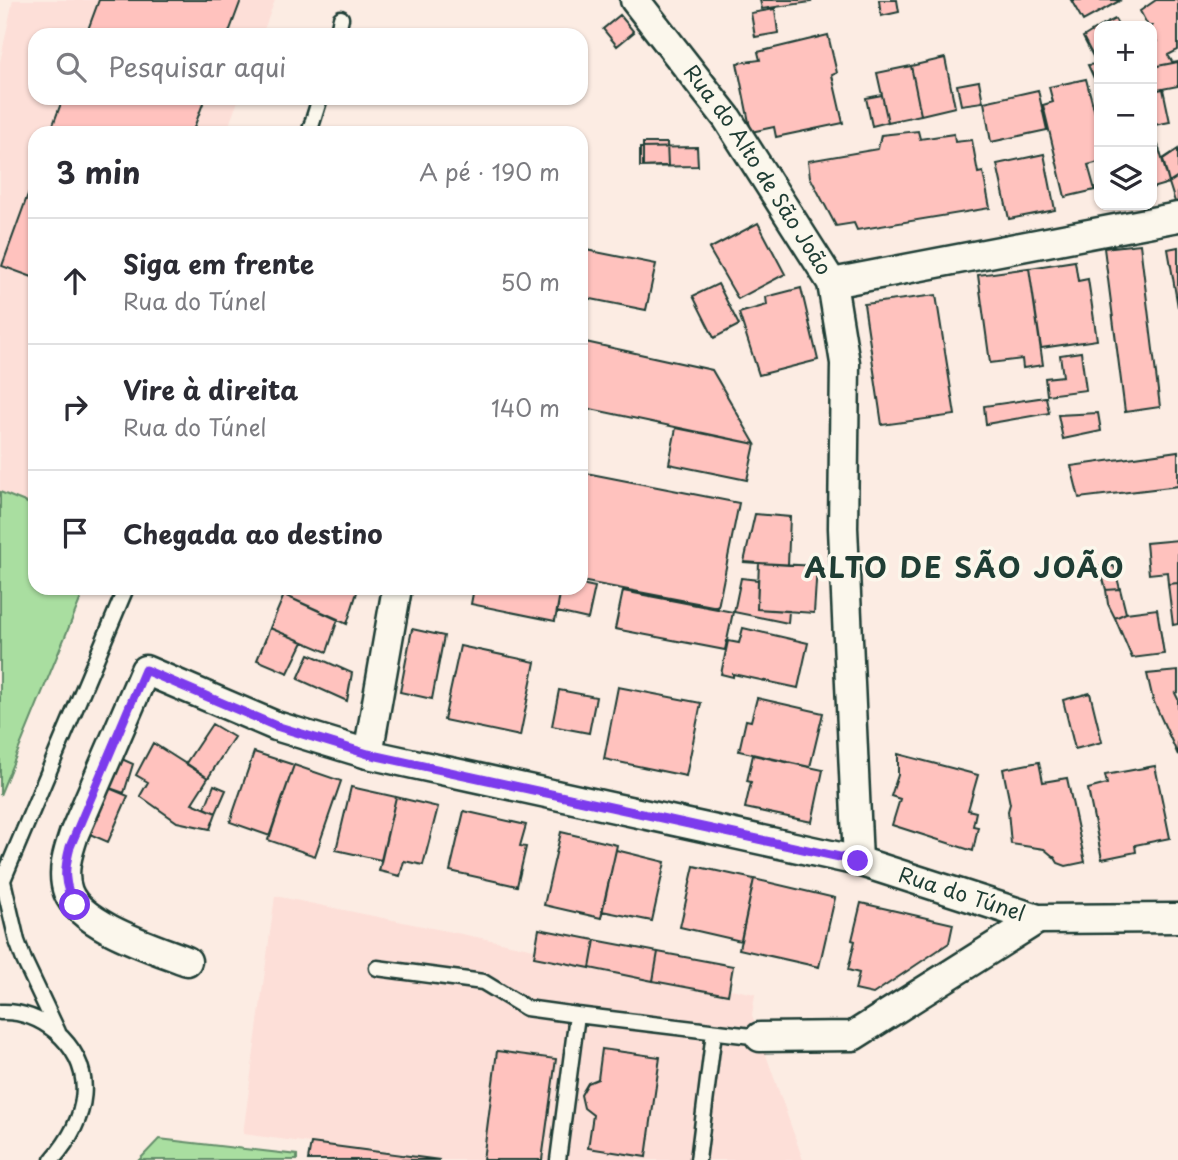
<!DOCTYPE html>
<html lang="pt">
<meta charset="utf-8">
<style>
body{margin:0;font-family:"Playpen Sans",sans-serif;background:#f2f2f3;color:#2b2b33}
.controls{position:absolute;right:21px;top:21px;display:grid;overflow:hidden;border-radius:14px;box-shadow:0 2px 5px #0004}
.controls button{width:63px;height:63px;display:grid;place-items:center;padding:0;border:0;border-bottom:2px solid #e1e1e2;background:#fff;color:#2b2b33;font:35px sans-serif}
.stop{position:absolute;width:21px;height:21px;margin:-16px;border:5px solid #7c3aed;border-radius:50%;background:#fff}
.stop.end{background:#7c3aed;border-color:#fff;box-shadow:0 2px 7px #0008}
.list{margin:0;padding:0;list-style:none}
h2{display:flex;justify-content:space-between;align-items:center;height:91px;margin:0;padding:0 28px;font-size:30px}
h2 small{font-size:23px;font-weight:400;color:#7c7c81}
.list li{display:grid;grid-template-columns:46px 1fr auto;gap:21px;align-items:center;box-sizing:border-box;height:126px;padding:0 28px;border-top:2px solid #e1e1e2}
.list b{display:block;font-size:26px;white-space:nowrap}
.list p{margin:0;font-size:23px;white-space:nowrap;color:#7c7c81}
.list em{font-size:23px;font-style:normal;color:#7c7c81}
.icon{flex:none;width:38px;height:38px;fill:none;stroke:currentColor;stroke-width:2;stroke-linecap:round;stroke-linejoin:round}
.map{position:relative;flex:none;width:1178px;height:1160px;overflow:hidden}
.search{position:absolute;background:#fff;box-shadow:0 2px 5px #0004;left:28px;top:28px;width:560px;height:77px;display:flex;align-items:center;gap:18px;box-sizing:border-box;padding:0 24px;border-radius:21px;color:#7c7c81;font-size:26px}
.panel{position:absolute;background:#fff;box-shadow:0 2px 5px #0004;left:28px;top:126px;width:560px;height:469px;border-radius:21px}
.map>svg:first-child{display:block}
.built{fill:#fddfd8}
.green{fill:#a9dea0;stroke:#648e6a;stroke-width:2}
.building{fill:#ffc2be;stroke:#1f3d34;stroke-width:2}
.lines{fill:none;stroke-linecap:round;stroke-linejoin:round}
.service-casing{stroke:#1f3d34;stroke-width:19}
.minor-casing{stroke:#1f3d34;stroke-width:33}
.service{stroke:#fbf7ec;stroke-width:14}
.minor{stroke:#fbf7ec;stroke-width:28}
.route{stroke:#7c3aed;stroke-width:9}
.labels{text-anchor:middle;stroke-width:7;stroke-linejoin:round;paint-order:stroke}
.street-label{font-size:21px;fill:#1f3d34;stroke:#fbf7ec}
.district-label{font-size:28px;font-weight:bold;letter-spacing:2px;fill:#1f3d34;stroke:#fbf7ec}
</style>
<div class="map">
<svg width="1178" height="1160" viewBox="0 0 1178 1160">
<rect width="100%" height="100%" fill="#fcece3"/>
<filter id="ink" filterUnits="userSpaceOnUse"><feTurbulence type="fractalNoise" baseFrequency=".0143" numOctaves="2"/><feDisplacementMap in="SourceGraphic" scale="14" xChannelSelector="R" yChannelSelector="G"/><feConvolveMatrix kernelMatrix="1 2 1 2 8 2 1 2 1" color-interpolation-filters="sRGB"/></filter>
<g filter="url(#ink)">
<path class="built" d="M13,0h262l-13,35h-227v63h204l-13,35h-191v373l-35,-14v-430z
M275,896l480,98 -3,21 51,145h-495l2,-17 -67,-9z"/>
<path class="green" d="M0,492l35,14v82h50l-85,207z
M159,1139l138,16v5h-158z"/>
<path class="building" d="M99,0h142l-13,35h-142z
M760,0h50l1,2 -49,7z
M879,0h18l2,12 -18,4z
M1071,0h50l-38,21z
M1156,0h22v50l-10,5 5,8 -21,4v-22l5,-3 -5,-10v-6h-4l-8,-15z
M775,9l3,24 -23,4 -4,-24z
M620,15l14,17 -17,14 -14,-17z
M1115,19l4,7h-18z
M1099,27v50l-5,1 -6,-13 9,-1 -14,-27z
M828,35l9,38 -5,2 11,48 -67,14 -2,-10 -23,5 -14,-69 23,-3 -2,-8z
M945,58l10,49 -34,8 -10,-49z
M1178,62v24l-26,5v-24z
M911,66l10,49 -33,7 -11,-49z
M1086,79l13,49v34l-11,3 7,25 -30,7 -22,-92 10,-3 -4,-15z
M979,81l4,21 -22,3 -4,-20z
M1163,89l7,33 -16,3 -2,-8v-26z
M1038,90l9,40 -56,12 -7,-40z
M882,95l6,27 -16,4 -6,-28z
M63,98h142l-13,35h-142z
M918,131l2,8 34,-5 1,8 17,-2 6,33 5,-1 7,36 -133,22 -3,-7 -18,3 -26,-49 -2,-16 70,-12 3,-14z
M643,143h24l1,23 -25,1z
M1158,145l11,38 -17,5v-41z
M697,147l1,19 -58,1v-19z
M1178,149v28l-9,6 -6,-24z
M1044,154l11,56 -46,9 -12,-55z
M35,175v103l-33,-12z
M1178,177v28h-2l-7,-22z
M758,223l27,51 -47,25 -29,-50z
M1140,244l20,163 -35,5 -21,-164z
M1178,247v60l-10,-58z
M581,249l75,15 -10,46 -65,-13z
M1075,261l3,20 10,-2 9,61 -56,8 -12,-80z
M1029,268l14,97 -20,3 -1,-9 -32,4 -12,-88z
M718,284l21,41 -25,13 -21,-42z
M801,288l17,72 -59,15 -20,-62 28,-8 -1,-8z
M936,295l19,120 -73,10 -18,-121z
M581,341l131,29 43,74 -174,-37z
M1081,352l5,38 -39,5 -2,-17 18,-2 -3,-21z
M1046,397l3,16 -63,11 -2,-18z
M1098,413l3,18 -38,8 -5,-24z
M676,428l79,16 -8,36 -78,-16z
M1178,451v35l-99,12 -8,-32z
M581,472l158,31 -21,104 -137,-26z
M755,514l35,3 -2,48 -44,-3z
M1178,540v43l-10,1 -1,-12 -18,2 -3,-31z
M759,563l58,3 -3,47 -57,-4z
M1114,566l6,23 -14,1 -6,-23z
M741,578l17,2 -1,29 32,2 -1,12 -54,-11z
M1178,583v41l-5,1 -5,-41z
M581,584l14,3 -7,32 -31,-7 4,-24h20z
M287,588h69l2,1 -11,35 -63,-29z
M474,588h87l-6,33 -84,-17z
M1120,589l6,24 -11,5 -7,-14 -2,-14z
M623,591l110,21 -8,38 -110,-21z
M284,595l54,24 -11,33 -57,-24z
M1157,609l7,45 -32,4 -17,-40 11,-5z
M270,628l33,14 -15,31 -31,-13z
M743,628l65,15 -10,45 -65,-14v3l-12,-3 7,-33 11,2z
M412,629l32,7 -12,63 -32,-7z
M460,646l75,16 -15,74 -76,-16z
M309,654l43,19 -5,28 -49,-22z
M1178,671v21l-3,1 3,6v56l-25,-55 -6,-26z
M618,687l83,16 -15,73 -82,-17z
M559,690l37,7 -7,36 -37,-7z
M1090,693l12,49 -27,7 -12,-49z
M757,698l66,15 -13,54 -71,-16 7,-31 5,1z
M212,724l22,13 -26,41 -22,-15z
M153,743l55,35 -16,25 24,10 -6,16 -33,-7 -37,-26 8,-14 -12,-7z
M254,752l40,13 -24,71 -40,-14z
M898,754l80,21 -10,35 8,2 -3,14 5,1 -5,24 -81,-26 8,-26 -9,-3 7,-21z
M113,755l20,9 -9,29 -20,-7z
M753,755l70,15 -11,52 -67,-14 6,-26 -4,-1z
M1039,762l4,20 24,-4 18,84 -19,4 -8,-3 -3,-5 -11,-9 -33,-5 -3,-33 2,-7 -7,-35z
M294,765l47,16 -26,75 -47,-16z
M1155,766l15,72 -35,7 1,7 -34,7 -14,-70 19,-5 -2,-9z
M214,785l12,5 -10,23 -11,-5z
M104,786l24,10 -20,46 -23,-10z
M351,787l45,10 -15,63 -45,-10z
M396,797l42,10 -15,58 -19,-4 -4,15 -21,-5z
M464,811l62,14 -6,21 6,1 -9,39 -67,-15z
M561,832l56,13 -16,73 -57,-13z
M616,850l49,12 -13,59 -50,-10z
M694,866l60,13 -13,62 -61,-14z
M754,879l81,19 -16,69 -80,-18z
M861,903l92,21 -4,19 -76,51 -18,-4 4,-17 -11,-3 7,-29 -3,-1z
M539,929l56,11 -5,28 -56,-11z
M595,940l63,12 -5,29 -63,-13z
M658,952l75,14 -5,29 -75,-14z
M602,1049l58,8 -14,100 -58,-9 5,-33 -9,-7 -3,-13 7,-12 10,-4z
M497,1051l59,8 -14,101h-59z
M311,1143l129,17h-132z"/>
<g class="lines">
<g class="service-casing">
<path id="service" d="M337,35l4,-17
M309,133l11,-35
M3,881l14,60 7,19 34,72
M0,887l126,-299
M377,968l106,14 43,26 51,7
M0,1012c21,-1 39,6 55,19 45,39 32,89 -3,129
M558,1160l19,-145 183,22
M698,1160l16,-128"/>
</g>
<g class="minor-casing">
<g id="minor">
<path id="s1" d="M635,0l92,118 105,165 13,80 -2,165 15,333"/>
<path d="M832,283l346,-66"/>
<path d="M368,754l29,-166"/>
<path id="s2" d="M187,961c-33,-13 -106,-35 -119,-69 -7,-19 0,-40 6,-58l71,-164 131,56 92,28 490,107 180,58 140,-1"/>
<path d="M760,1037l93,-1 185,-117"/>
</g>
</g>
<use href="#service" class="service"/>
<use href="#minor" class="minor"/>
</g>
</g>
<g class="lines" filter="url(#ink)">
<path class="route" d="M75,905c-12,-21 -11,-35 -5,-58l75,-177 131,56 92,28 490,107"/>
</g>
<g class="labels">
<g class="street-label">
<text dy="7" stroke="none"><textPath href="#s1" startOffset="210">Rua do Alto de São João</textPath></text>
<text dy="7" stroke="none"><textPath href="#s2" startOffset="1228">Rua do Túnel</textPath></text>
</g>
<g class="district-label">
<text x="965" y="578">ALTO DE SÃO JOÃO</text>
</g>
</g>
</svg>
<div class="controls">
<button>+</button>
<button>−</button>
<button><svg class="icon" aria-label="layers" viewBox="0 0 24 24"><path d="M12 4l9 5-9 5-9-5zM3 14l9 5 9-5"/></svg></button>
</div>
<div class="stop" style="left:75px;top:905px"></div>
<div class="stop end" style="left:858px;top:861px"></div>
<div class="search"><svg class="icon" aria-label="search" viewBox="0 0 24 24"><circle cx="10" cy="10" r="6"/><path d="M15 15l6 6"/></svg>Pesquisar aqui</div>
<section class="panel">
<h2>3 min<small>A pé · 190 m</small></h2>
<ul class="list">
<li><svg class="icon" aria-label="ahead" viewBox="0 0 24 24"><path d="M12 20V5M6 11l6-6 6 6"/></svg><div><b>Siga em frente</b><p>Rua do Túnel</p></div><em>50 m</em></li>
<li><svg class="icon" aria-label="right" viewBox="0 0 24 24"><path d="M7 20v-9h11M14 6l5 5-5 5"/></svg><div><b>Vire à direita</b><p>Rua do Túnel</p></div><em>140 m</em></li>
<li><svg class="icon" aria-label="arrive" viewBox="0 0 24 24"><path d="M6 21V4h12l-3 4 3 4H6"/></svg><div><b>Chegada ao destino</b></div></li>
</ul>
</section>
</div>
